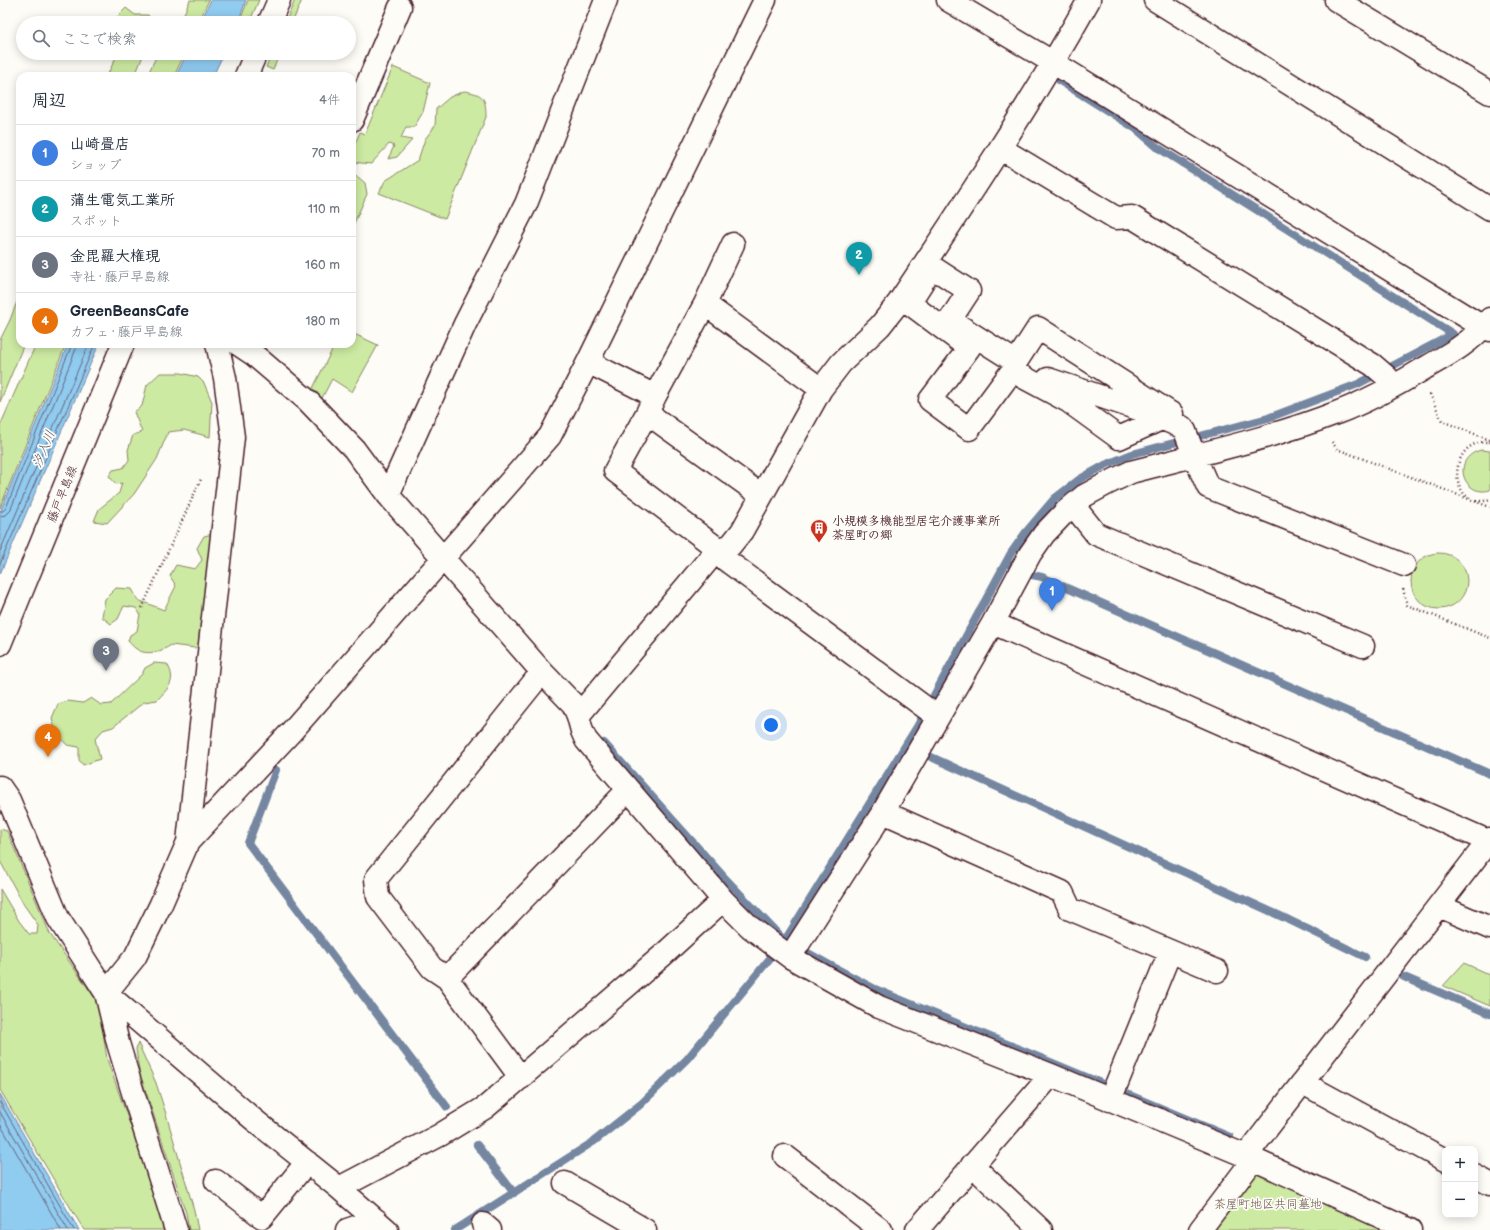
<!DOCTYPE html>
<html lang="ja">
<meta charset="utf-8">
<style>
body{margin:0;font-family:"Balsamiq Sans","Klee One",sans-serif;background:#f2f2f3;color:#1f2937}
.controls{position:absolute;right:12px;bottom:12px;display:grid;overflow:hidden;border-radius:8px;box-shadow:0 2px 10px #0003}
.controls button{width:36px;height:36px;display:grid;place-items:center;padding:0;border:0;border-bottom:1px solid #e0e1e3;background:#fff;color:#1f2937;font:20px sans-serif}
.you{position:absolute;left:771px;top:725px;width:14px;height:14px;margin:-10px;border:3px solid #fff;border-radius:50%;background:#1a73e8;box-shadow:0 0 0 6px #1a73e833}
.badge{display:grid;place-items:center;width:26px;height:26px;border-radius:50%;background:#0f766e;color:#fff;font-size:13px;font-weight:700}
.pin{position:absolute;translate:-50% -33px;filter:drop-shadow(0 1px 2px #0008)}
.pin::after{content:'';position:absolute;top:21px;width:14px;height:12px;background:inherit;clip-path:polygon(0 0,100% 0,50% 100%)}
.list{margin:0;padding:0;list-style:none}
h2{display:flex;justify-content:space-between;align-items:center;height:52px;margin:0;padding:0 16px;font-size:17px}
h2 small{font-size:13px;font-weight:400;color:#747a83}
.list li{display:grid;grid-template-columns:26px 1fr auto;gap:12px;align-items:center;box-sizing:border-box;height:56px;padding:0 16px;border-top:1px solid #e0e1e3}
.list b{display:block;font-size:15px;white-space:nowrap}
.list p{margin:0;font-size:13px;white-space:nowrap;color:#747a83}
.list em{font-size:13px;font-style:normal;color:#747a83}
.icon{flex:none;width:22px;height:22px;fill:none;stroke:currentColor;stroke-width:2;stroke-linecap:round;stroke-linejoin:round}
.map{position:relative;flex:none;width:1490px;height:1230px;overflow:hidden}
.search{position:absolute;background:#fff;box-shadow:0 2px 10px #0003;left:16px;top:16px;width:340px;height:44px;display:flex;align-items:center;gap:10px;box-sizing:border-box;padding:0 14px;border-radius:22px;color:#747a83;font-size:15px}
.panel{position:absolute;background:#fff;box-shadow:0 2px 10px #0003;left:16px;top:72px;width:340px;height:276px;border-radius:12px}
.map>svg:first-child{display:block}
.green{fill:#cceaa2;stroke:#8b8466}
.water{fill:#90cbf0;stroke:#7486a1}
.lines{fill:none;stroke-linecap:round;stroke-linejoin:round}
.shore{stroke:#66647a;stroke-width:1}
.stream{stroke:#7486a1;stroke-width:8}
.minor-casing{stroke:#4a1f2b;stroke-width:25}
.major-casing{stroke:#4a1f2b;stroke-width:25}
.path{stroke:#4a1f2b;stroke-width:2.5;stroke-dasharray:1 3;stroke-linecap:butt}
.minor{stroke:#fdfcf7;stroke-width:22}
.major{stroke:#fdfcf7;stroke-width:22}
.labels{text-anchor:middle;stroke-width:3.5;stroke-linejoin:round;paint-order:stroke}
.street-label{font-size:12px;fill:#4a1f2b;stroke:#fdfcf7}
.poi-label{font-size:12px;font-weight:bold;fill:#4a1f2b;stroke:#fdfcf7;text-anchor:start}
.park-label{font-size:12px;fill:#6a5249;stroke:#fdfcf7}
.water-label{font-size:13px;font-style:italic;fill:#5f5366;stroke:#fdfcf7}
</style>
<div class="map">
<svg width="1490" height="1230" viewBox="0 0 1490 1230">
<rect width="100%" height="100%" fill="#fdfcf7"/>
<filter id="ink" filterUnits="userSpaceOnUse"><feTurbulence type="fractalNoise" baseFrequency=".025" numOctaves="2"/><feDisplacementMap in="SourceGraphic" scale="8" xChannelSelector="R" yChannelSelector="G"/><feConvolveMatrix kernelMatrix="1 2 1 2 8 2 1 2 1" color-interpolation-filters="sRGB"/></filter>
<g filter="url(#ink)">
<path class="green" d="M190,0h19l-11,23h-18z
M248,0h11l-10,23h-10z
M295,0h7l-10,23h-7z
M126,8l9,7h13l5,8h-42z
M118,53h26l-9,23h-28z
M158,53h27l-11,23h-27z
M272,53h8l-7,17 -7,-3z
M393,67l37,16 -7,29 -9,15h-8l-5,11 11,2 -15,17 -9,2 6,-13 -5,-2 -18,20 -19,-2v-11l8,-19 5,2z
M464,91c19,3 22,6 22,26l-41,102 -66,-26 6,-12 33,-21 7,-21 10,-13 1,-17 14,-12z
M352,176l6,1 7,6 2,11 -15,34z
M20,294v50h4l-24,58v-62l10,-20z
M352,333l26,12 -26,47 -20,-13 -10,19 -10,-8 23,-46h17z
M36,344h30l-66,164v-82z
M160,373h21l17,4 6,6 8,19 -2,35 -26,-7 -16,2 -11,27 -23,35 -27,29 -13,-2 5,-12 20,-16 3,-10 -6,1 -7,-8 4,-6 10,-2 6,-8 -1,-10 5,-15 9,-3 -8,-20 8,-6 5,-21z
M1481,450l9,1v39c-27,8 -40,-32 -9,-40z
M218,533l-14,108 -9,7 -24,-3c-8,6 -24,11 -33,5 -4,-2 -7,-6 -10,-9l2,-6 7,-4 3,-17 -4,-6 -12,-2 -6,13 -7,5 -9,-7 3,-18 11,-11 16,1 6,11 26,10 12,-24 -6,-10 6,-11 19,4 7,-9 -5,-12 7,-12z
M1411 581a28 28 0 1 1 56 0a28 28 0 1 1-56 0Z
M154,663l13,1c10,16 2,24 -10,36l-13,2 -31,25 -10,3 -8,9 5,20 -17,6 -4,-5v-13l-12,-2 -11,-12 -4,-15 6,-14 10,-3 15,2 8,-5 10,7 10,-1 31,-30 3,-6z
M0,829l7,2 43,103 49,70 8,55 45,128 12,43h-80l-84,-140v-201l19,32 10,13h8l1,-9 -14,-20 -24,-44z
M1464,963l26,12v31l-47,-20z
M138,1043l18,40 10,31 28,96 4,20h-9l-3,-17 -47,-142 -3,-22z
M1259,1170l131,60h-176z"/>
<path class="water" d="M211,0h35l-8,23h-38z
M187,53h37l-11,23h-37z
M68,344h31l-99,230v-62z
M0,1094l79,136h-79z"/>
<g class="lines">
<path class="shore" d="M0,511h3l3,-3 66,-164
M0,516l6,-1 4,-4 66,-162 1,-5
M0,551l89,-207
M0,564l95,-220
M0,1102l74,128
M0,1112l68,118
M0,1124l61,106"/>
<path class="stream" d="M1006,563l26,12 10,2 448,197
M604,743l120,134 55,58 6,5 41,23 49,26 355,148
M929,756l358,163 78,38
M276,770l-28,73 199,264
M1404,977l86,37
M477,1145l37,48
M455,1230l138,-88 48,-38 46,-45 98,-119 133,-215 93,-172 15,-21 28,-33 26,-20 25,-14 27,-11 136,-36 90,-34 95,-50 -296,-187 -22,-19 -75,-47"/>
<g class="minor-casing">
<path id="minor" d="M948,0l106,63 429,264 7,3
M1155,0l335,209
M1336,0l154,93
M352,120l48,-113
M1000,148l116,70 16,-1 241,148 14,12 6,9
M932,267l37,24 -19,29 66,42 22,-34 134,86 -53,24 -51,-37 -56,-30 -43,58 -39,-29 39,-52 -60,-45z
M705,304l116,85
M238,344l15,10 55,47 46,48 34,46 154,177 31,32 5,12 4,15 4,9 137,160 27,27 40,30 89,50 172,68 195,81 164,74
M588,362l67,34
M1048,379l96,32 38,16 3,4 9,24 14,32 196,78
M647,413l114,82
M388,495l77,-171 61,-120 80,-204
M1073,505l23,29 267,112
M718,549l-103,-78 32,-58 8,-17 50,-92 28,-60
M715,552l223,165
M993,623l495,218
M578,716l137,-164 3,-3 12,-3 12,-15 79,-142 20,-26 39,-37 19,-24c66,-99 132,-198 190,-302
M0,787l9,13 49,118 48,75 12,50 16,53 42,134
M883,812l179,80 8,17 147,62
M188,842l45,-405 -8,-59 -8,-34
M1439,906l51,22
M790,957l93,-145 110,-189 37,-69 14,-20 21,-22 19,-16 24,-13 23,-11c68,-18 138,-33 205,-59 30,-11 61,-28 89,-45 25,-14 47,-26 65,-49
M447,978l181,-188
M521,1078l-74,-100 -15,-10 -54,-71 -2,-18 166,-207
M1303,1083l142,77
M1110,1100l60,-148
M785,1156l96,74
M1246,1156l244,-317
M972,1165l69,65
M1475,1176l15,8
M216,1181l46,36 45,-55
M565,1183l80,47
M339,1188l101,-53 46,-28 176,-151 61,-56
M483,1224l7,6
M347,1230l29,-10
M387,1230l-48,-42 -86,-69 -147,-126 29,-36 26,-53 27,-62 103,-110 259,-296 38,-74 177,-362
M917,1230l134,-155
M1200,1230l53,-70"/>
</g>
<g class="major-casing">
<path id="major" d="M269,23l10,-23
M246,76l10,-23
M0,644l123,-300"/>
</g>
<path class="path" d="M1430,394l12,27 48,19
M1332,442l5,7 153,58
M1470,498c-2,-1 -6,-3 -7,-6 -11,-14 -6,-41 12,-48 4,-2 10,-2 15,-2
M1476,501h8l6,-2
M1403,589l4,16 83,33
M142,608l60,-131"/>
<use href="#minor" class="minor"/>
<use href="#major" class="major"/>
</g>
</g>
<defs>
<g id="building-pin" transform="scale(0.9)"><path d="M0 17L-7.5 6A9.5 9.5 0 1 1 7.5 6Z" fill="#c8321e" stroke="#fdfcf7"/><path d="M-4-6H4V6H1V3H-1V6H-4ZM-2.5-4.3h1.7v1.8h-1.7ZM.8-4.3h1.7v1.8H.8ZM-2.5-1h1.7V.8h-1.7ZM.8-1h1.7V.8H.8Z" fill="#fff"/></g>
</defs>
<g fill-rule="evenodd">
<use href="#building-pin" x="819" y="528"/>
</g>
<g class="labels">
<g class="street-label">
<text transform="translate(62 494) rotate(-68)" y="4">藤戸早島線</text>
</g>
<g class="poi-label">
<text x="832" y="525">小規模多機能型居宅介護事業所<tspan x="832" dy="14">茶屋町の郷</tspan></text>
</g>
<g class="park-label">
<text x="1268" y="1208">茶屋町地区共同墓地</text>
</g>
<g class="water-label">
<text transform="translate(43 449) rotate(-68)" y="5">汐入川</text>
</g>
</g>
</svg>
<div class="controls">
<button>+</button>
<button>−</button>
</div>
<div class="you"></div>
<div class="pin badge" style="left:1052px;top:611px;background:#3f7fe0">1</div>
<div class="pin badge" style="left:859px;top:275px;background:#0f9aa8">2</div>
<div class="pin badge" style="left:106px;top:671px;background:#6b7280">3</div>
<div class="pin badge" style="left:48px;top:757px;background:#e8710a">4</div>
<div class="search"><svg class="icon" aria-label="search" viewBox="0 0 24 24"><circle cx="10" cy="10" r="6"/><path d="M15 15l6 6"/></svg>ここで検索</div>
<section class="panel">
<h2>周辺<small>4件</small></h2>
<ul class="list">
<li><span class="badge" style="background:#3f7fe0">1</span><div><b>山崎畳店</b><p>ショップ</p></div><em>70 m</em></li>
<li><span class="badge" style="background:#0f9aa8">2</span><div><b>蒲生電気工業所</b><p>スポット</p></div><em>110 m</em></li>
<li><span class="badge" style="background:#6b7280">3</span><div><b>金毘羅大権現</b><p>寺社 · 藤戸早島線</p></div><em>160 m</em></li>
<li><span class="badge" style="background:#e8710a">4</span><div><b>GreenBeansCafe</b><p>カフェ · 藤戸早島線</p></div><em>180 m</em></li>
</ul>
</section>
</div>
